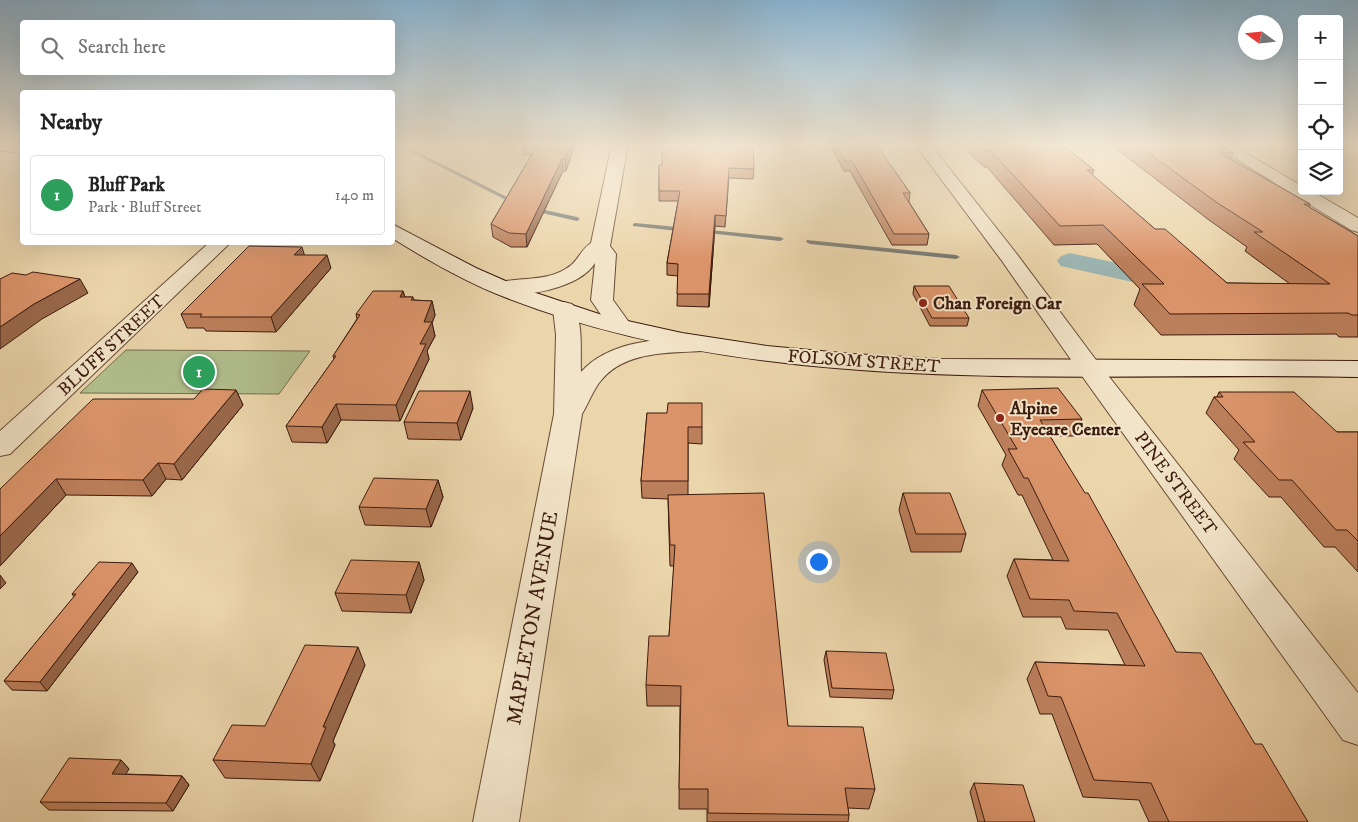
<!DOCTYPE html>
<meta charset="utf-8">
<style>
body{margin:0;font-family:"IM FELL DW Pica",serif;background:#f2f2f2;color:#222}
.controls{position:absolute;right:15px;top:15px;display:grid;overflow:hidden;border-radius:5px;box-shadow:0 5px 20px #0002}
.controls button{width:45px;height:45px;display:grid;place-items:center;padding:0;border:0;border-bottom:1px solid #e0e0e0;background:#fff;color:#222;font:25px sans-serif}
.compass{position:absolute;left:1238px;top:15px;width:45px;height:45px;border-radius:50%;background:#fff;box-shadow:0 5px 20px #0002;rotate:285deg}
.you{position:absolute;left:818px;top:561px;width:18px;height:18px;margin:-12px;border:4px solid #fff;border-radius:50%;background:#1a73e8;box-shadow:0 0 0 8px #1a73e833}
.badge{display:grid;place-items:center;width:32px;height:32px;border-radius:50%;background:#8f2418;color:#fff;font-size:16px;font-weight:700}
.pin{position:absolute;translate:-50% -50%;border:2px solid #fff;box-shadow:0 1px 5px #0006}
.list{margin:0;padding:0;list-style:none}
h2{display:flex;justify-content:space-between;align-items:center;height:65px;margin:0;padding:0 20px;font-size:21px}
h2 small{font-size:16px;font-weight:400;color:#767676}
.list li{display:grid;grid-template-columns:32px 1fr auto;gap:15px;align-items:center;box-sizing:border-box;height:80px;margin:0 10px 10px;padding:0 10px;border:1px solid #e0e0e0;border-radius:5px}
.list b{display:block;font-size:19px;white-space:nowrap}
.list p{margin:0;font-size:16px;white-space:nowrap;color:#767676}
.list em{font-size:16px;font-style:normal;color:#767676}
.icon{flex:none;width:28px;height:28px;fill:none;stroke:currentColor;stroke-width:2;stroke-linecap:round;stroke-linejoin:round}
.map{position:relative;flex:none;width:1358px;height:822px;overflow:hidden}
.search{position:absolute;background:#fff;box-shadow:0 5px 20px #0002;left:20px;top:20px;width:375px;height:55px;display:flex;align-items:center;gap:12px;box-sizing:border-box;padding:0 18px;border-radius:5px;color:#767676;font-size:19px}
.panel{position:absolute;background:#fff;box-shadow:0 5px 20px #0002;left:20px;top:90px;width:375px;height:155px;border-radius:5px}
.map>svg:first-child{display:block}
.green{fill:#b1be8d;stroke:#766c4e}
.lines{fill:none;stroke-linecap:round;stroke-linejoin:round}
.stream{fill:#767871;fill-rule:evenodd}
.canal{fill:#9cb6b3;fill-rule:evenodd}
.minor-casing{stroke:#684a36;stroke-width:2}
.tertiary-casing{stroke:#684a36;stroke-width:2}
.secondary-casing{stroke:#3c1b0f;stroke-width:2}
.minor{fill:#f2e4c8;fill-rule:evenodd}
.tertiary{fill:#f2e4c8;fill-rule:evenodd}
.secondary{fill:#f2e4c8;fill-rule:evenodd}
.wall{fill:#bc7f5b;stroke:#3c1b0f}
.shaded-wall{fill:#99684a;stroke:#3c1b0f}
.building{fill:#db946a;stroke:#3c1b0f}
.poi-dot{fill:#8f2418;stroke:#f2e4c8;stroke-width:2}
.labels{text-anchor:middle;stroke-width:4;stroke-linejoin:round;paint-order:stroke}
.poi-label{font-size:18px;font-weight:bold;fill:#3c1b0f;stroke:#f2e4c8;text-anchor:start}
.street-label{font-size:18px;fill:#3c1b0f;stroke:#f2e4c8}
.near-street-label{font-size:21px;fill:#3c1b0f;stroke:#f2e4c8}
</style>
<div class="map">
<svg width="1358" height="822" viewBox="0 0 1358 822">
<rect width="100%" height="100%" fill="#ebd5ab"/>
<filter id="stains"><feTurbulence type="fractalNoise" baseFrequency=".004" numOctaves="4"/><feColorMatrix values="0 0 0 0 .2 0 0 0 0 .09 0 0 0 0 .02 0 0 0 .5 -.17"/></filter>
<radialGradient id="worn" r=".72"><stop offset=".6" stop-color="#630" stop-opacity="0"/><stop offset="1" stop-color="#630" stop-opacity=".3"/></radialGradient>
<path class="green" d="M126,350l184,1 -31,43 -199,-1z"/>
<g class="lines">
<path class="stream" d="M395,144h7l119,60 -5,1z
M531,207l46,10 3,2 -3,2 -48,-11 -1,-1z
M635,223l52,5 3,2 -3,2 -54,-6v-2z
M701,229l79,8 4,2 -4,2 -81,-9 -1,-1z
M807,240l149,15 4,2 -4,2 -146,-15 -4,-2z"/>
<path class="canal" d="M1070,253l107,23 4,6 -4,6 -9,2 -107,-24 -4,-5 4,-5z"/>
<g class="minor-casing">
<path id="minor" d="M915,144h15l86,109 83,111 4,5 -4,5 -9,3 -9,-3 -79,-113z
M1212,144h18l72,42v5h10l46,27v14l-7,-2z
M210,242h21l-221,212 -10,2v-25z
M564,302l8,2c12,17 8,48 9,68 30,-33 81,-33 122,-35l9,2 3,5 -3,5 -9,2c-35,2 -81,0 -104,32 -7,10 -11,21 -17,31l-63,408h-46l81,-408 2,-79 -3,-26 3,-5z"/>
</g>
<g class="tertiary-casing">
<path id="tertiary" d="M612,144h16l-18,102 6,8 -3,46 18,25 -4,5 -8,2 -8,-2 -20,-30 4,-37c-15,25 -72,36 -100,30l-3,-5 3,-5c24,-6 51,-1 72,-15 11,-6 13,-18 24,-25z
M1090,361l9,3 259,329v52l-15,-5 -266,-371 4,-5z"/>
</g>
<g class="secondary-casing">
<path id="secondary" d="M0,144h22v8l-22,-1z
M392,224l84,44 48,21 81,27 77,17 85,13 86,8 87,5 418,2v16c-280,-6 -586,24 -851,-79 -40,-15 -78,-37 -115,-60z"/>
</g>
<use href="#minor" class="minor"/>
<use href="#tertiary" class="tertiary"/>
<use href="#secondary" class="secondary"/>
</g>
<path class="wall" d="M522,144h52v2l-8,25h-3l-36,76h-16l-18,-10 -2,-13 41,-70 -8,1z
M830,144h46l34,49 -1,9 20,32 -2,11h-35l-42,-74h-6z
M960,144h101l33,26 -2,5 63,54 72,54 63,1 -45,-33 2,-4 -38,-27 -99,-76h109l14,9 -3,6 80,45 -1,3 49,29v101h-19l-3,-3 -175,1 -27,-30 6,-16 -43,-45 -43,1 -67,-78h-3z
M659,165l95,4 -1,10 -24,-1 -4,49 -10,-1 -6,81 -32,-1 1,-30 -11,-1v-12l11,-62h-19z
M304,255l27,13 -55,64 -70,-1 -2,-3h-17l-6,-14z
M914,286l55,32 -2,8h-37l-17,-32z
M403,291l2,6h8l1,3 18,1 3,14 -3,8 3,13 -8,15 2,8 -29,62 -59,-1 -14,23 -35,-1 -6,-16 48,-67 -1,-3 24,-37 -1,-5z
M236,390l7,15 -61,75 -16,-1 -14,17 -86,-1 -66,71v-77z
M982,390l100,29 -7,17h-25l126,216 79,92 53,78h-159l-10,-22 -56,-3 -31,-83h-12l-13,-35 8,-17 90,3 -17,-35 -42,-1 -5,-12h-38l-16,-41 7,-17 39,1 -31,-65h-4l-16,-30 4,-10 -28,-49z
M1219,392l118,40h21v140l-23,-25h-11l-43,-50h-12l-35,-38 5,-9 -33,-37 8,-16h3z
M473,408l-12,32 -53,-1 -4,-17z
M647,413l55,14v17l-14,-1v51l100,232 87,63 -6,20 -21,-1 1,7 -1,7h-141v-13h-28l1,-103h-33l-1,-21 23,-49 5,-70h-4l-2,-67 -26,-1 -1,-17z
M438,480l5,17 -12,30 -66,-2 -6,-18z
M903,493l63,41 -5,18h-50l-12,-42z
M419,562l5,18 -13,33 -69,-2 -7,-18z
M138,572l-91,119 -35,-1 -8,-9 70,-84 -2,-3z
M826,651l68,39 -2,9 -62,-2 -6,-37z
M365,665l-32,76 2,4 -15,36 -95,-3 -12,-18 52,-34z
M121,760l8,9 -4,5 57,2 7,9 -16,26 -124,-1 -9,-8z
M974,783l61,39h-57l-8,-30z"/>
<path class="shaded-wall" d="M570,144h4v2l-8,25 -1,-12z
M562,159l1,12 -36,76 -1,-13z
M715,215v11l-6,81v-13z
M302,247l4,13 -12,-5z
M327,255l4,13 -55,64 -5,-15z
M80,279l8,14 -46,26 -42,30v-22l34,-23z
M403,291l4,15 -7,-9z
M432,301l3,14 -3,8 3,13 -8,15 2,8 -29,62 -4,-16 24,-61 4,-22z
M236,390l7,15 -61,75 -8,-16z
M470,391l3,17 -12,32 -4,-17z
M336,404l5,16 -14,23 -5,-16z
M158,463l8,16 -14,17 -9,-16z
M56,479l10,16 -66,71v-30z
M438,480l5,17 -12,30 -5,-18z
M419,562l5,18 -13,33 -5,-18z
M132,563l6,9 -91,119 -7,-9z
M0,575l6,8 -6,6z
M358,647l7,18 -32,76 2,4 -15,36 -9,-17 12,-37z
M121,760l8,9 -9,14 -8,-9z
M182,776l7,9 -16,26 -7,-8z"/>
<path class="building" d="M538,144h32l-5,15h-3l-36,75 -17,-1 -18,-9z
M662,144h91l1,25 -25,-1 -3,48 -11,-1 -6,79h-32l1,-30 -11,-1 13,-72h-21v-26h3z
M836,144h40l34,49h-7l26,41h-35l-42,-73h-7z
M980,144h81l33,26h-7l68,59h10l62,54 103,1 -76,-52h9l-47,-30 -80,-58h83l14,9 -15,-1 92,52h-6l54,32v79h-6l-4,-2 -178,1 -28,-30h22l-61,-59 -43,1 -69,-75h-4z
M249,246l53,1 -8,8h33l-56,62h-71l2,-3h-21z
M33,272l47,7 -46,25 -34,23v-48l12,-6 14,2z
M914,286h35l20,32h-37z
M373,291h30l-3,6h13l-2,3 21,1 -8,21h8l-12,22h6l-30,61 -60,-1 -14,23 -36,-1 50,-70h-3l27,-41 -4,-1z
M1058,388l24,31 -42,1 45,73h3l88,159 25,1 54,91h7l46,78h-139l-18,-39 -57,-3 -33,-83 -13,-1 -13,-34 110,4 -28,-53 -43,-2 -5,-11 -39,-1 -16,-40 55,2 -41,-83h-4l-16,-29h9l-35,-59z
M203,389l33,1 -62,74 -16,-1 -15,17 -87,-1 -56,57v-47l93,-90h101z
M419,391h51l-13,32 -53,-1z
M1219,392h75l43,40h21v109l-11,-11h-11l-44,-50h-13l-36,-38h12l-41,-45h9z
M668,403h34v24h-14v54h-47l6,-68h20z
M374,478l64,2 -12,29 -67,-2z
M764,493l24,233 75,1 12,62 -30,-1 4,27 -141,-2v-24h-29l2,-103 -35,-1 3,-49h20l6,-91h-5l-2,-50z
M903,493h47l16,41h-50z
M351,560l68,2 -13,33 -71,-2z
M99,562l33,1 -92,119 -36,-1 72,-87h-4z
M305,645l53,2 -35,80h3l-15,37 -98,-4 19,-35 33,1z
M826,651l60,2 8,37 -62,-2z
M69,758l52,2 -9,14 70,2 -16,27 -126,-1z
M974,783l49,2 12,37h-50z"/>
<linearGradient id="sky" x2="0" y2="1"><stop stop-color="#89b5d3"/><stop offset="0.56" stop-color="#f6ecd9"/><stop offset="1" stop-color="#f6ecd9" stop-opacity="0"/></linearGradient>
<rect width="1358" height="259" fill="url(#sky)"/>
<g class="poi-dot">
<circle cx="923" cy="303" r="5"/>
<circle cx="1000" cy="418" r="5"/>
</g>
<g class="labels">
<g class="poi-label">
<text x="933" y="309">Chan Foreign Car</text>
<text x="1010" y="414">Alpine<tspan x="1010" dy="21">Eyecare Center</tspan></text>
</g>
<g class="street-label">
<text transform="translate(111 345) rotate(-43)" y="6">BLUFF STREET</text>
<text transform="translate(864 361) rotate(4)" y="6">FOLSOM STREET</text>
<text transform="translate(1176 483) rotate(53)" y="6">PINE STREET</text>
</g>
<g class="near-street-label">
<text transform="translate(532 618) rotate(-80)" y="7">MAPLETON AVENUE</text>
</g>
</g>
<rect width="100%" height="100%" filter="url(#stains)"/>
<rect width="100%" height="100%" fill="url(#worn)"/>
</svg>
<div class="controls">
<button>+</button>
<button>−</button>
<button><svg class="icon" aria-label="locate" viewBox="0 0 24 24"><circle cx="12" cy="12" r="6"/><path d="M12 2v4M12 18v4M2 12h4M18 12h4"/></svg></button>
<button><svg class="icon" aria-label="layers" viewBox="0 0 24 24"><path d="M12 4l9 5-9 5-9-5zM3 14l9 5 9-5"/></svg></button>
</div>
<svg class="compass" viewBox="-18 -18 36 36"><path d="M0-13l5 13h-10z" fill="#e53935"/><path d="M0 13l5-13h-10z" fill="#767676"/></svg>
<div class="you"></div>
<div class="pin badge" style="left:199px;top:372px;background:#2e9e5b">1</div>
<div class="search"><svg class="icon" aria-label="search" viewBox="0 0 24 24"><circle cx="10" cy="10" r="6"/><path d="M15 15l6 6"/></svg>Search here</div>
<section class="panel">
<h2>Nearby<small></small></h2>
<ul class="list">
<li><span class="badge" style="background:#2e9e5b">1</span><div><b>Bluff Park</b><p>Park · Bluff Street</p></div><em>140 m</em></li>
</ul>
</section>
</div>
